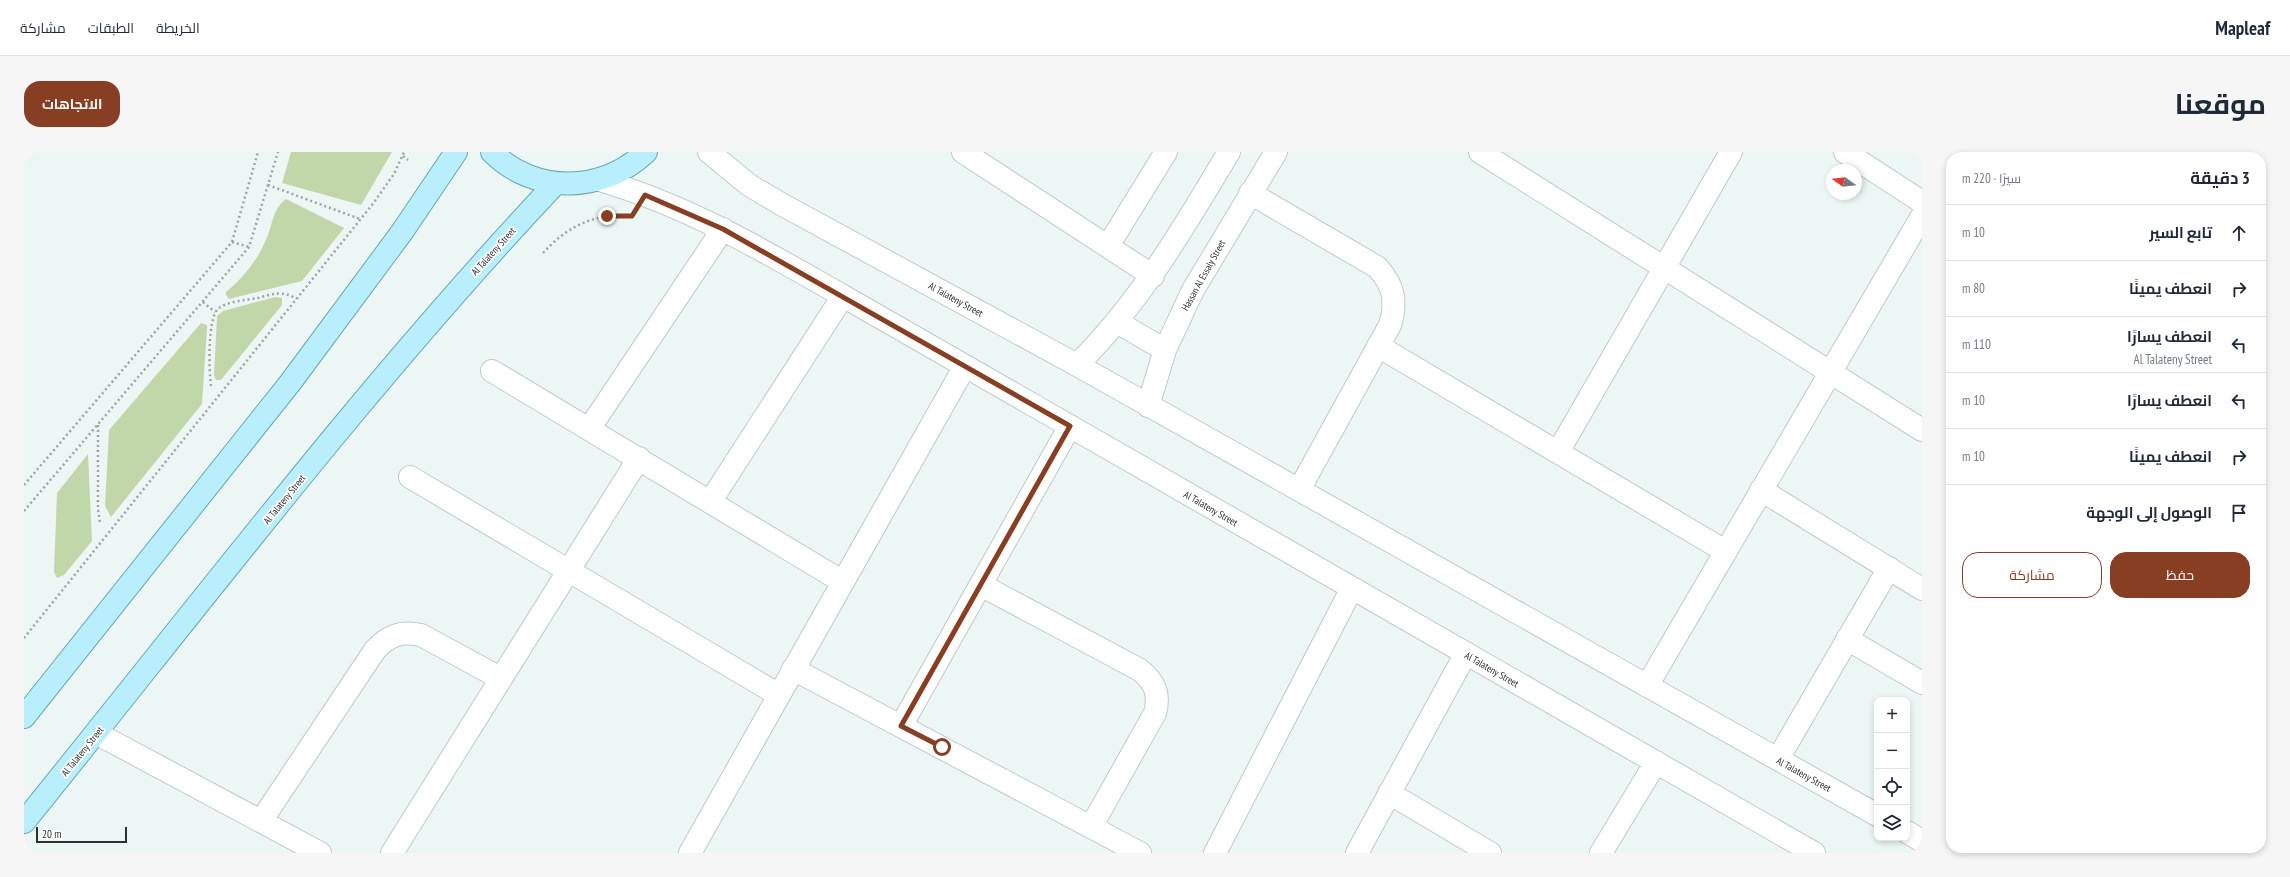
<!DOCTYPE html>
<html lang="ar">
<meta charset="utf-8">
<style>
body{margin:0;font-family:"PT Sans Narrow",Cairo,sans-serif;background:#f6f6f7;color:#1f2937;direction:rtl}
.controls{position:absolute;right:12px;bottom:12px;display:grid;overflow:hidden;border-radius:8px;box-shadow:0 2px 6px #0003}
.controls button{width:36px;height:36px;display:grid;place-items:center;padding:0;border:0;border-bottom:1px solid #e0e1e3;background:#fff;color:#1f2937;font:20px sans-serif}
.compass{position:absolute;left:1802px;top:12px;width:36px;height:36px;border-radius:50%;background:#fff;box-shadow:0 2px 6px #0003;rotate:285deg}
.scale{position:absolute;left:12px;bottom:10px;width:91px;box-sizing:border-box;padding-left:4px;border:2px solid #2c302f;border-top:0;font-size:11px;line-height:14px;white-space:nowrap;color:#2c302f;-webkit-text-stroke:3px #fff;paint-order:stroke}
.stop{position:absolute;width:12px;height:12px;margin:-9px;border:3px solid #873e23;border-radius:50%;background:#fff}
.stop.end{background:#873e23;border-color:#fff;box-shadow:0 1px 4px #0008}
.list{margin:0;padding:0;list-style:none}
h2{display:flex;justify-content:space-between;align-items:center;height:52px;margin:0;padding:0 16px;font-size:17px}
h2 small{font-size:13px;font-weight:400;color:#747a83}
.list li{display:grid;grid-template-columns:26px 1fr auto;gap:12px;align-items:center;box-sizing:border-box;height:56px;padding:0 16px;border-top:1px solid #e0e1e3}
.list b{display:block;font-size:15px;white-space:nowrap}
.list p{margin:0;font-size:13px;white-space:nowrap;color:#747a83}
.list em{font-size:13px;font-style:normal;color:#747a83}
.actions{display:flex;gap:8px;padding:12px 16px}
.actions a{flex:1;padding:9px 0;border:1px solid #873e23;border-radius:16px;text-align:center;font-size:14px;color:#873e23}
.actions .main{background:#873e23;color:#fff}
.icon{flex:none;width:22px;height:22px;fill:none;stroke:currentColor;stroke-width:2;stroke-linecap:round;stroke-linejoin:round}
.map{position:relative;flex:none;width:1898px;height:701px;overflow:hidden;direction:ltr;border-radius:16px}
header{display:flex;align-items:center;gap:24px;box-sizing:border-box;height:56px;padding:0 20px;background:#fff;border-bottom:1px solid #e0e1e3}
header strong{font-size:19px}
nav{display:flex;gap:22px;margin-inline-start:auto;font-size:14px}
.intro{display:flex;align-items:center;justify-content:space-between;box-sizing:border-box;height:96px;padding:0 24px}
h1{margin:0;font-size:28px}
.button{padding:10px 18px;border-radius:16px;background:#873e23;color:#fff;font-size:14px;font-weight:700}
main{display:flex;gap:24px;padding:0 24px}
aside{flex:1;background:#fff;border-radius:16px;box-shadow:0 2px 6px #0003}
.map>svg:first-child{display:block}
.green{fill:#c2d7a9}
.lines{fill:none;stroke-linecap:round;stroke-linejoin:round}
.minor-casing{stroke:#bfc9c8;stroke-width:24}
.major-casing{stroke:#6aa5b4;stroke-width:24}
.path{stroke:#9ca4a3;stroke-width:2.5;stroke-dasharray:2 3;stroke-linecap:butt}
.minor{stroke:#fff;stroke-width:22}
.major{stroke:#b9effd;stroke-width:22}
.route{stroke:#873e23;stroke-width:5}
.labels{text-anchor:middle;stroke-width:3.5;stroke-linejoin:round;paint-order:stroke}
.street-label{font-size:10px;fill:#2c302f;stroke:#fff}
</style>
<header>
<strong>Mapleaf</strong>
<nav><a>الخريطة</a><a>الطبقات</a><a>مشاركة</a></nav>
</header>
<div class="intro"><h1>موقعنا</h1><a class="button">الاتجاهات</a></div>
<main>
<aside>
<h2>3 دقيقة<small>سيرًا · 220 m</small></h2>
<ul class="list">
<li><svg class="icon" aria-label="ahead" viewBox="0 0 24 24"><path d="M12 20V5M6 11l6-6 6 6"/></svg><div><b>تابع السير</b></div><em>10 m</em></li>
<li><svg class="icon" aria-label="right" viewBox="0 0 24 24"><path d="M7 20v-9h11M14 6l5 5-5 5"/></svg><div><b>انعطف يمينًا</b></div><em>80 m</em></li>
<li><svg class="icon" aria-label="left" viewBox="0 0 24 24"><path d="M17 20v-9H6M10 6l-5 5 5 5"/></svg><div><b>انعطف يسارًا</b><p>Al Talateny Street</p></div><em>110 m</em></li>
<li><svg class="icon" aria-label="left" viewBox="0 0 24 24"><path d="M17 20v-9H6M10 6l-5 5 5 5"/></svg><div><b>انعطف يسارًا</b></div><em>10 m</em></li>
<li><svg class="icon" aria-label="right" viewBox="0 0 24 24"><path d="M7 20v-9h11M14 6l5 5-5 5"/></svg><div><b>انعطف يمينًا</b></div><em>10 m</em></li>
<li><svg class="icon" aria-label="arrive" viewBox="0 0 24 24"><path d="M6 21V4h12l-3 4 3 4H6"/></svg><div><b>الوصول إلى الوجهة</b></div></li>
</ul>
<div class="actions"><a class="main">حفظ</a><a>مشاركة</a></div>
</aside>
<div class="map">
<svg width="1898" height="701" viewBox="0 0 1898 701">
<rect width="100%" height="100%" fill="#ecf7f5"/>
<path class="green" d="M267,0h101l-31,53 -79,-22z
M262,47l58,29 -42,53 -73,18 -3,-4v-3c17,-14 30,-30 39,-50 8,-16 7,-33 21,-43z
M251,145l7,1v7l-61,75h-5l-2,-5 3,-59 6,-5z
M177,171l6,2v3l-5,76 -91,113 -6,-11 4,-76z
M64,302l4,87 -28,34 -7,3 -3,-6 3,-79z"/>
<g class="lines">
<g class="minor-casing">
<path id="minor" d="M685,0l40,33 32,19 296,161 800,450
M939,0l190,124
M1456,0l442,278
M1821,0l77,50
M576,28c91,27 162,70 243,116l971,557
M1226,41l127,74c17,18 20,35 13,58l-91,165
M1084,94l58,-94
M1093,170l48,28
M1354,194l347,205
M1053,213c64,-64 106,-136 152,-213
M468,219l351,211
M1124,254l17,-56 28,-60 83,-138
M565,277l134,-200
M1534,300l173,-300
M386,325l369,218
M1737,338l161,99
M686,350l133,-206
M957,433l159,85c15,12 20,24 15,43l-64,114
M1823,487l75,44
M769,517l347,184
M1623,534l275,-470
M877,574l169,-300
M72,581l224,120
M1754,607l111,-191
M1365,641l101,60
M237,669l114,-171c14,-15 26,-19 46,-15l79,43
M1883,680l15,9
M368,701l247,-395
M666,701l275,-487
M1191,701l137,-265
M1333,701l109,-200
M1577,701l55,-91"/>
</g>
<g class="major-casing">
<path id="major" d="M468,0c43,43 111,41 154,0
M0,565l266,-334 112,-151 54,-80
M0,670c174,-215 341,-436 531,-638"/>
</g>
<path class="path" d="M379,4l5,4
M244,33l92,34
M208,90l17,5
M519,101c21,-23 42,-35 73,-38
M179,150l12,10
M187,234c-2,-15 -4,-70 8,-78 10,-7 27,-8 39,-10 14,-4 26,-8 38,1
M74,273v85l2,13
M0,333l208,-243 26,-90
M0,359l225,-264 29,-95
M0,486l348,-433 22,-31 10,-22"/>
<use href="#minor" class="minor"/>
<use href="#major" class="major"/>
</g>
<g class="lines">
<path class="route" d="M583,64h25l13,-21 78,34 347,197 -169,300 41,21"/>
</g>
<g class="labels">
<g class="street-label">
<text transform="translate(469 99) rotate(-48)" y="4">Al Talateny Street</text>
<text transform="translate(1179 123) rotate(-61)" y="4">Hassan Al Essaly Street</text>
<text transform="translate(932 147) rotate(29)" y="4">Al Talateny Street</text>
<text transform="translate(260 347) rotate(-51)" y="4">Al Talateny Street</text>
<text transform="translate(1187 356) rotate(30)" y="4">Al Talateny Street</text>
<text transform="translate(1468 517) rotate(30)" y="4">Al Talateny Street</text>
<text transform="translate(58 599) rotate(-51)" y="4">Al Talateny Street</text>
<text transform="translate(1780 622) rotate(29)" y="4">Al Talateny Street</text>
</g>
</g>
</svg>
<div class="controls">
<button>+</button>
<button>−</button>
<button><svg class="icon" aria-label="locate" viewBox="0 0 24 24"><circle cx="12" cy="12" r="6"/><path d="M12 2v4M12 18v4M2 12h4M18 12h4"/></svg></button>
<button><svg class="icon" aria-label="layers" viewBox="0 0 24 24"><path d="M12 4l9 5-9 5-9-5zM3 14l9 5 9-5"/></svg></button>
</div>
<svg class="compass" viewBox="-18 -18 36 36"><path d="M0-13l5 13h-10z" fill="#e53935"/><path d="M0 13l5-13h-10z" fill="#747a83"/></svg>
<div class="scale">20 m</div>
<div class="stop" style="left:918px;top:595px"></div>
<div class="stop end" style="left:583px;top:64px"></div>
</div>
</main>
